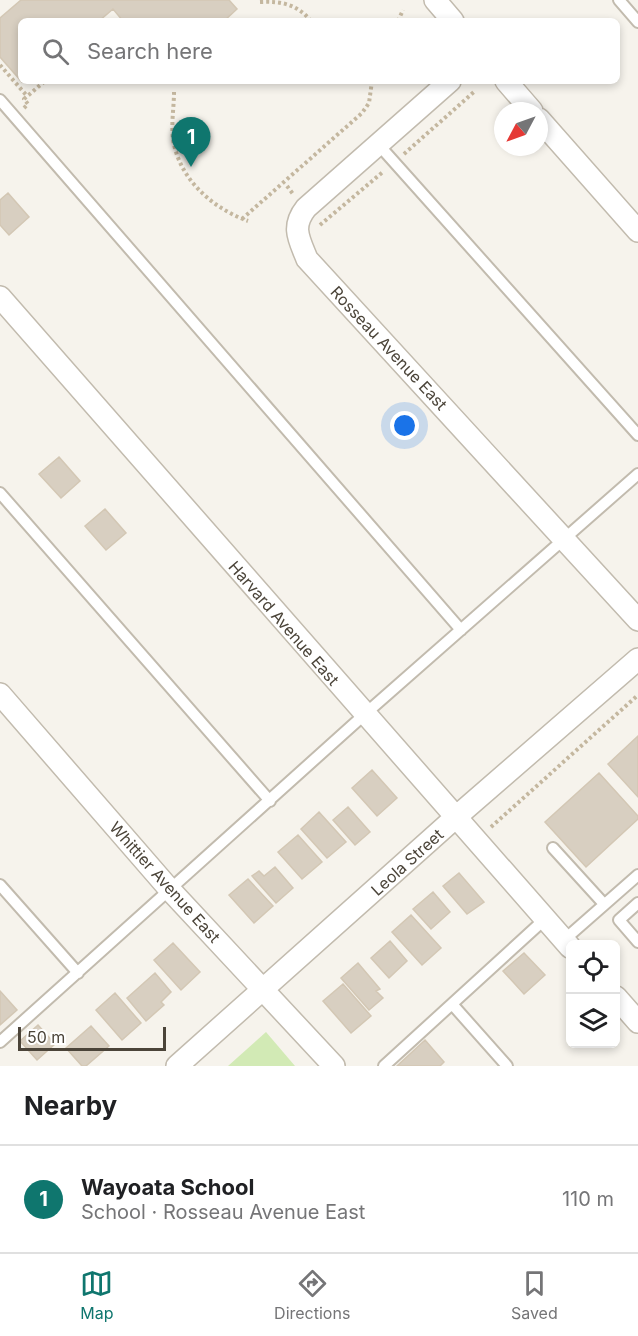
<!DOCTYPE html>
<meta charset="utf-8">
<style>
body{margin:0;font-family:Inter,sans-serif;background:#f6f6f6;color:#202124}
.controls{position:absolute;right:18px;bottom:18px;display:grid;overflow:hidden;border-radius:9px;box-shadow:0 3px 9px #0003}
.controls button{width:54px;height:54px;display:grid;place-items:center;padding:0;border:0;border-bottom:2px solid #e0e0e0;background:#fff;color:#202124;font:30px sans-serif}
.compass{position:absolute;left:494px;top:102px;width:54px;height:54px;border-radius:50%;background:#fff;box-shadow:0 3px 9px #0003;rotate:229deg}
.scale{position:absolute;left:18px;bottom:15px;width:148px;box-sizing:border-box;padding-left:6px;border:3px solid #4b4439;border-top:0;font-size:16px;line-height:21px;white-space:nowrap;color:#4b4439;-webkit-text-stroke:4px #fff;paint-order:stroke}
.you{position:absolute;left:405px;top:426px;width:21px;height:21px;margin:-15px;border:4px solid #fff;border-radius:50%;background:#1a73e8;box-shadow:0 0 0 9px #1a73e833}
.badge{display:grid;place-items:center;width:39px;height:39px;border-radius:50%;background:#0f766e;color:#fff;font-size:20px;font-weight:700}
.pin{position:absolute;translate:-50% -50px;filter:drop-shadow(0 2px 3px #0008)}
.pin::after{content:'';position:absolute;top:32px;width:21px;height:18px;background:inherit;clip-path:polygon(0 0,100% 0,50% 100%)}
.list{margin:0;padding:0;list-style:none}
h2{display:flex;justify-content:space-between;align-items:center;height:78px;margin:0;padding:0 24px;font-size:26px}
h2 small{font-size:20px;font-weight:400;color:#757577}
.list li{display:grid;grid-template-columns:39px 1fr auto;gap:18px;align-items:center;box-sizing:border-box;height:108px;padding:0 24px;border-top:2px solid #e0e0e0}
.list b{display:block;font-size:22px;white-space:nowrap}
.list p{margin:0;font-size:20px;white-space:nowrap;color:#757577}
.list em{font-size:20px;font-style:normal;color:#757577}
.icon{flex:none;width:33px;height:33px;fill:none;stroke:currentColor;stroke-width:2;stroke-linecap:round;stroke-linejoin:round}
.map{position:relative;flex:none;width:638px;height:1066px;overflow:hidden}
.search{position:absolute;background:#fff;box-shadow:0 3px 9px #0003;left:18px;right:18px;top:18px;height:66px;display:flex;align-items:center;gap:15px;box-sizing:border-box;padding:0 21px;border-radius:9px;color:#757577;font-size:22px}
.sheet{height:186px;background:#fff}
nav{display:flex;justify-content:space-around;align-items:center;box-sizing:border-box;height:84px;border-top:2px solid #e0e0e0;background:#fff;font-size:16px;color:#757577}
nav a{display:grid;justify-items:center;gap:3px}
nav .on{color:#0f766e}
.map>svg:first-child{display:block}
.green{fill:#d2eab5}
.building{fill:#d8cfc1;stroke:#d3c7b4;stroke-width:1.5}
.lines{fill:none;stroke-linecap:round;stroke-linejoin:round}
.lane-casing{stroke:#c2bbae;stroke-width:14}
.street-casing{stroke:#c2bbae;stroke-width:24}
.path{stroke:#c4b79f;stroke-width:4;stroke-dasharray:3 3;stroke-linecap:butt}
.lane{stroke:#fff;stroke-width:10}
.street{stroke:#fff;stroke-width:21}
.labels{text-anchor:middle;stroke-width:4.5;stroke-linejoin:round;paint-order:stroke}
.street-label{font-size:16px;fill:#4b4439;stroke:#fff}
</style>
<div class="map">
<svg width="638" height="1066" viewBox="0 0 638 1066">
<rect width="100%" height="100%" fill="#f6f3ec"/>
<path class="green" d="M266,1032l29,34h-67z"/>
<path class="building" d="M21,0h208l8,9 -13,12h-101l-10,-12 -14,12h-78v60l-21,-24v-39z
M8,193l21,24 -20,18 -9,-10v-25z
M59,457l21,24 -19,17 -22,-24z
M105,509l21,24 -20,17 -21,-24z
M638,736v61l-30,-33z
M372,770l25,28 -20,18 -25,-28z
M599,773l39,43v3l-52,48 -41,-45z
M348,807l22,25 -15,13 -22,-25z
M319,812l27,30 -19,16 -26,-29z
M298,835l24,27 -20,17 -24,-27z
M275,867l18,21 -17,15 -24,-27 7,-5 5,5z
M459,873l25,29 -17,12 -24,-28z
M248,879l25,27 -19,17 -25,-28z
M433,892l17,20 -19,17 -18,-20z
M411,915l30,33 -19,17 -30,-33z
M390,941l17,20 -18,17 -18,-20z
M173,943l27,29 -19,18 -27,-30z
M524,953l21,22 -21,19 -21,-23z
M358,963l22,26 -4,2 7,7 -14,12 -28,-32z
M155,973l16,19 -10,10 3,3 -18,16 -19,-23z
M343,984l28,32 -20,17 -28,-32z
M0,991l17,19 -17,15z
M115,993l26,30 -19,17 -26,-30z
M38,1025l17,19 -18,16 -17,-19z
M91,1026l18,20 -23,20h-4l-16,-18z
M425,1040l19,22 -4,4h-43z"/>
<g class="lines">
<g class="lane-casing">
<path id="lane" d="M619,0l19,22
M0,100l461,530
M378,144l260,291
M0,493l270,308
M553,848l51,56
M0,885l78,88
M638,903l-19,17 19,22
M564,940l74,-65
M452,1004l55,62
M0,1042l365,-328 273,-240
M384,1066l161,-147"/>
</g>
<g class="street-casing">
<path id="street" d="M435,0l18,21
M450,81l-144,127c-15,19 -7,31 1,51l331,361
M506,81l26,30
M539,119l99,112
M0,297l570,650
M0,694l171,197 163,175
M616,997l22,25
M177,1066l279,-249 182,-158"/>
</g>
<path class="path" d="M260,2c21,-1 37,2 51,19
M398,21l5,-11
M0,65l27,31
M174,92c0,15 -3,32 -1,47 6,40 39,69 75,82
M24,108l4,-4 -4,-5 21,-18
M404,154l71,-63
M287,186l6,8
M242,219l120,-106 7,-10 3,-22
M320,225l64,-54
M491,827l147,-132"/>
<use href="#lane" class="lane"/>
<use href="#street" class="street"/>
</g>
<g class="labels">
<g class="street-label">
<text transform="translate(389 348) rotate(47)" y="6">Rosseau Avenue East</text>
<text transform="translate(284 623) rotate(49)" y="6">Harvard Avenue East</text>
<text transform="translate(407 862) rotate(-42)" y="6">Leola Street</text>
<text transform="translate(165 882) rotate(48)" y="6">Whittier Avenue East</text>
</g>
</g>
</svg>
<div class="controls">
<button><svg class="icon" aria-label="locate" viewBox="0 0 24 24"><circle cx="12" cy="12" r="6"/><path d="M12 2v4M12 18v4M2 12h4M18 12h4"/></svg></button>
<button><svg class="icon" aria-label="layers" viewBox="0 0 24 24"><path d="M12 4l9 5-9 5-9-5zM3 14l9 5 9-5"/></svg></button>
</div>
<svg class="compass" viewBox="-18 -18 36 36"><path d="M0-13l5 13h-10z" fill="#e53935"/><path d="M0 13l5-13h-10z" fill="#757577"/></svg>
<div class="scale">50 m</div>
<div class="you"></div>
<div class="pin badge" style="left:191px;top:167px">1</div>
<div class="search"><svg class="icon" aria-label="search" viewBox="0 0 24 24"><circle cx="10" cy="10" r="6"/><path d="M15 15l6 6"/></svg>Search here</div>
</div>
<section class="sheet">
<h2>Nearby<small></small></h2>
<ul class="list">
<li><span class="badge">1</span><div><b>Wayoata School</b><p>School · Rosseau Avenue East</p></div><em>110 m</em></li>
</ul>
</section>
<nav>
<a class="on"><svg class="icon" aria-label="map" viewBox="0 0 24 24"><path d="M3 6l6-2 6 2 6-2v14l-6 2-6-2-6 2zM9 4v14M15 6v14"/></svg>Map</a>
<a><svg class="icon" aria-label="directions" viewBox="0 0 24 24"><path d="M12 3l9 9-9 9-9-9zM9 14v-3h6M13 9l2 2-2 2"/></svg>Directions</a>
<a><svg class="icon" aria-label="saved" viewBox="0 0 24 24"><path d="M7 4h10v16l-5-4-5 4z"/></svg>Saved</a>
</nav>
